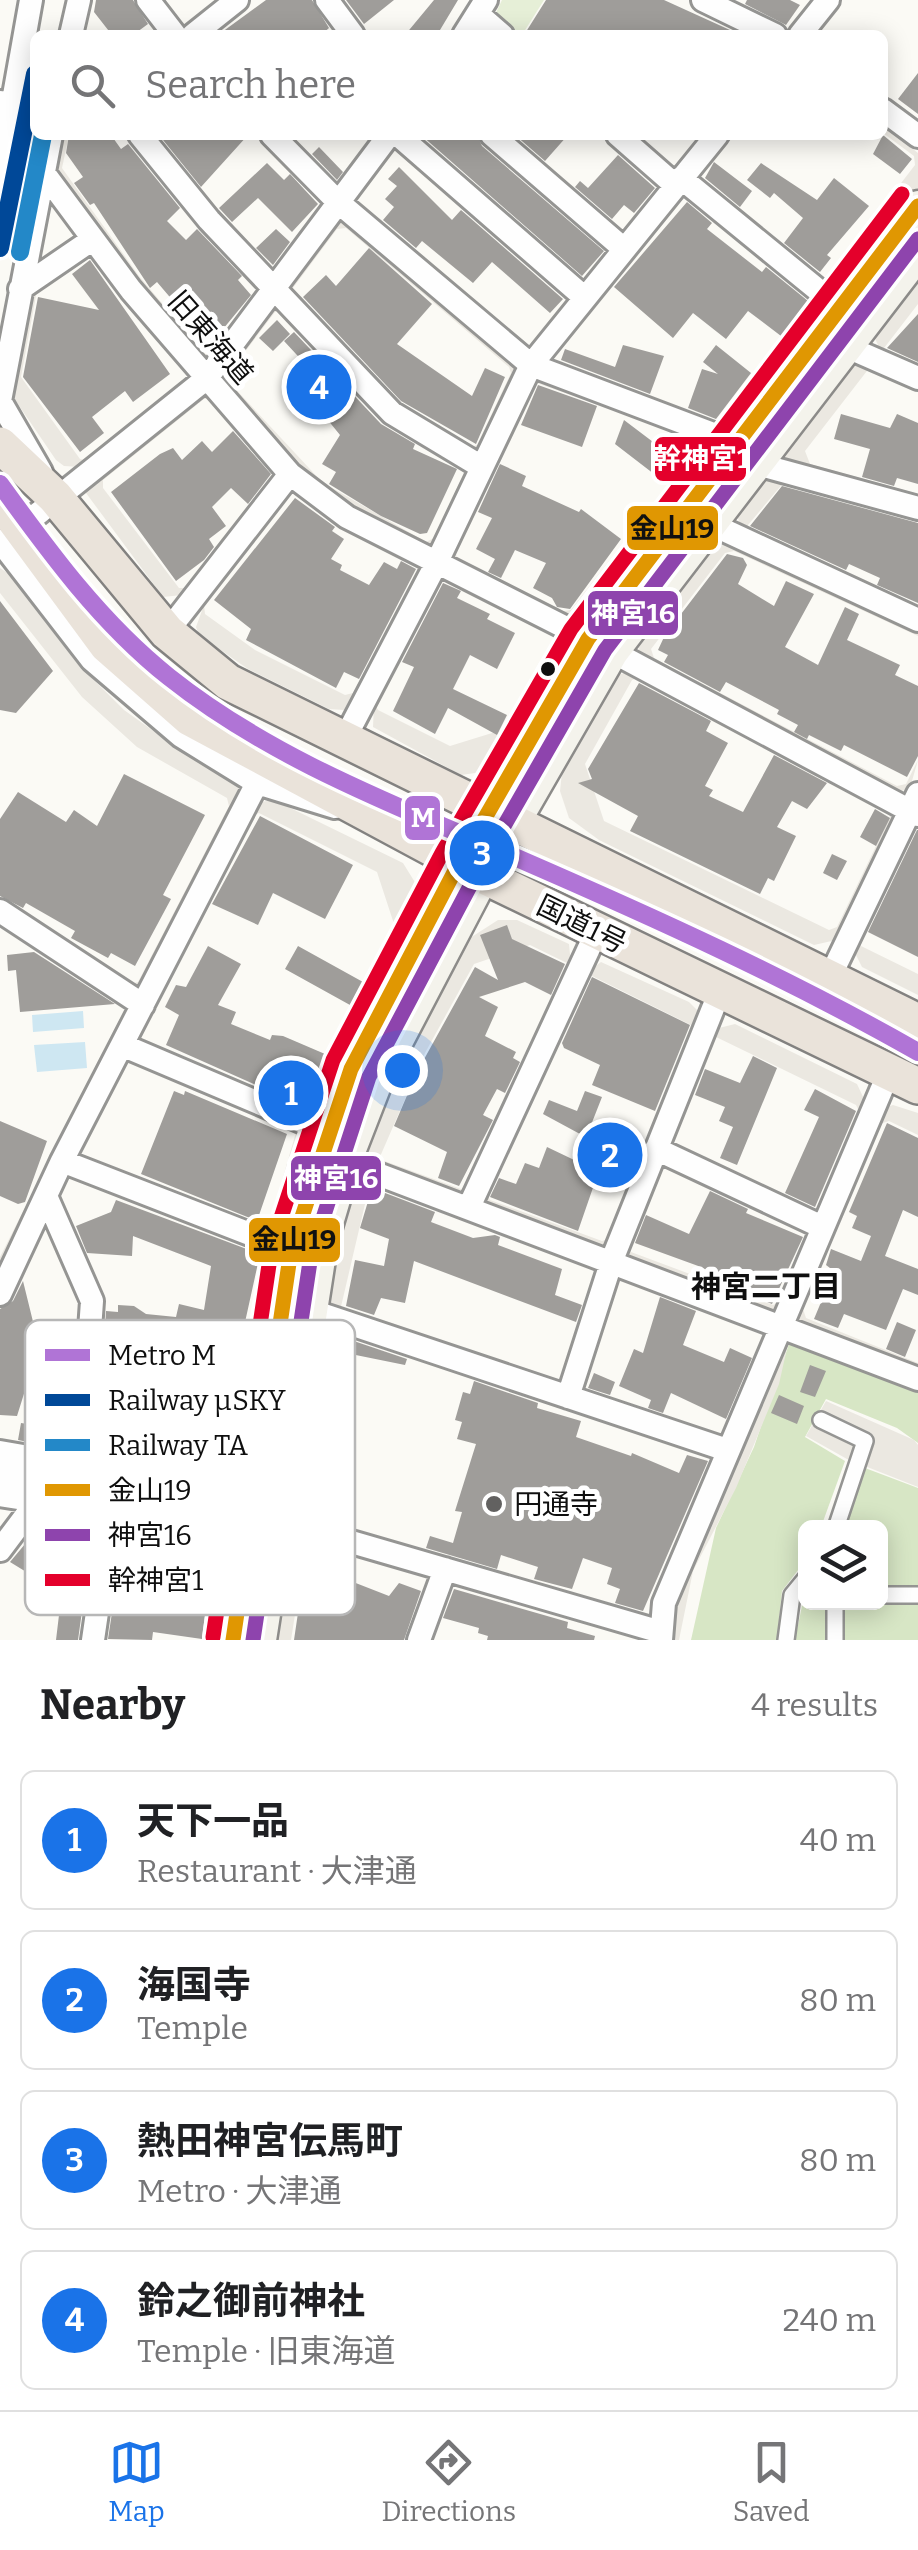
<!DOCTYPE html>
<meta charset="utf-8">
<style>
body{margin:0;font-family:Bitter,"Noto Sans JP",serif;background:#f2f2f2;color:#202124}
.controls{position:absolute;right:30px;bottom:30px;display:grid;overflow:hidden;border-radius:15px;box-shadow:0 5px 25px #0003}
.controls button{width:90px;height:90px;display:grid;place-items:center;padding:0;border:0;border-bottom:2px solid #e0e0e0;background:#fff;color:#202124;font:50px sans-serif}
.you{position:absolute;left:402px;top:1070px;width:35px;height:35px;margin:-25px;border:8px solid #fff;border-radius:50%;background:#1a73e8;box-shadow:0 0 0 15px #1a73e833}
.badge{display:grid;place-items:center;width:65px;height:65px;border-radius:50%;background:#1a73e8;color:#fff;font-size:32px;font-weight:700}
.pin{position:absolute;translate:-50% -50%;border:5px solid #fff;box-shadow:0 2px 10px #0006}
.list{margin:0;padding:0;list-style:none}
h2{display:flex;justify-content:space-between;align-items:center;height:130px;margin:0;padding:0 40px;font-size:42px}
h2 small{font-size:32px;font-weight:400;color:#757577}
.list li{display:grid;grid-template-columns:65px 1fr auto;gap:30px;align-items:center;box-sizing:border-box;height:140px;margin:0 20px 20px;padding:0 20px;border:2px solid #e0e0e0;border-radius:15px}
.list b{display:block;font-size:38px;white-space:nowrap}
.list p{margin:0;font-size:32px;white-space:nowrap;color:#757577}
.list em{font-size:32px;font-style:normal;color:#757577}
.icon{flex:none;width:55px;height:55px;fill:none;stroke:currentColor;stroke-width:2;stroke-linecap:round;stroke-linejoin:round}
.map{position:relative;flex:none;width:918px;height:1640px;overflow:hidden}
.search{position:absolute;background:#fff;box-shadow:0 5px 25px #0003;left:30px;right:30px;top:30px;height:110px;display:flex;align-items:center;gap:25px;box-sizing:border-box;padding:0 35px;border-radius:15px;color:#757577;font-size:38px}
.sheet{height:770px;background:#fff}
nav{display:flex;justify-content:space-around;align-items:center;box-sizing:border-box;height:140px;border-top:2px solid #e0e0e0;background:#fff;font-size:28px;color:#757577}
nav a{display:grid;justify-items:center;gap:5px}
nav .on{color:#1a73e8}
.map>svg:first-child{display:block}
.green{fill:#e6efd7}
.forest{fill:#d7e6c5}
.plaza{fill:#ebe8e1}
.water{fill:#cee7f2}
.building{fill:#9f9d9a}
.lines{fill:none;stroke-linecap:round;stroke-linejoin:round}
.pedestrian-casing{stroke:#959593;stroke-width:20}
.minor-casing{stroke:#959593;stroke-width:28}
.tertiary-casing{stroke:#959593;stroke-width:32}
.secondary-casing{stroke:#8c8b89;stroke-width:35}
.trunk-casing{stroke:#838280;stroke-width:40}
.pedestrian{stroke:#fefefe;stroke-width:15}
.minor{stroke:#fefefe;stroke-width:22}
.tertiary{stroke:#fefefe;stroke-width:28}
.secondary{stroke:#f4f3ec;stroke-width:30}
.trunk{stroke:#eae3da;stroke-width:35}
.bus-1-casing{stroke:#fff;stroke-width:22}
.bus-2-casing{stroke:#fff;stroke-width:22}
.bus-3-casing{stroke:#fff;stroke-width:22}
.bus-1{stroke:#e09702;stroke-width:15}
.bus-2{stroke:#8e44ad;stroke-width:15}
.bus-3{stroke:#e4002b;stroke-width:15}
.rail-1-casing{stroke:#fff;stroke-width:25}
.rail-2-casing{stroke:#fff;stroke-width:25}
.rail-1{stroke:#004898;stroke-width:18}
.rail-2{stroke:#2388c8;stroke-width:18}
.metro-1-casing{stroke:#fff;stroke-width:25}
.metro-1{stroke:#b074d6;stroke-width:18}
.bus-dot{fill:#0f0f0f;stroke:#fff;stroke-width:4}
.poi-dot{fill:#626160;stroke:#fff;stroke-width:4}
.labels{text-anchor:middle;stroke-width:10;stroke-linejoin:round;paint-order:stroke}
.street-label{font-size:28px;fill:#0f0f0f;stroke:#fff}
.poi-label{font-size:28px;fill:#0f0f0f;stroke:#fff;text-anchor:start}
.neighbourhood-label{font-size:30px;font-weight:bold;fill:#0f0f0f;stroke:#fff}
.key{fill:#fff;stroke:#b7b7b7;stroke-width:2.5}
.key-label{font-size:28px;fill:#0f0f0f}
.line-badge{stroke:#fff;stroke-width:4}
.badge-label{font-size:28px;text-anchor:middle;font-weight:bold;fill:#fff}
.pale-badge-label{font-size:28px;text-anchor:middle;font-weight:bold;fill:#111}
</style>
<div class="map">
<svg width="918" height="1640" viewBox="0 0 918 1640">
<rect width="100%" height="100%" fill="#fbfaf5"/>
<path class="green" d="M502,0h42l-22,35h-7l-21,-18z"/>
<path class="forest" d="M794,1341l124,48v54l-21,-15 -71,-29 -21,38 40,24 -24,66 -15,1 -1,33 -23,30 -5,49h-86l25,-112 38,-81 35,-103z
M865,1468l53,20v103l-37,-2 -1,-61h-35z
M804,1596l2,6 19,1v37h-30z
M918,1601v39h-74l1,-37z"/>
<path class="plaza" d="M883,126l35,27v37l-67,88 -18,8 -9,-3 91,-118 -1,-9 -31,-23z
M69,135l-7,33 77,108 66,78h9l-5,6 -6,1 -68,-79 -78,-112 6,-33z
M343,221l174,146 -40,85 -8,-4 8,-3 34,-72 -2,-6 -163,-139 -9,1 -47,63 -2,-4 48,-66z
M918,275v29l-37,48 -7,-16z
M38,285l-17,92 59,82 9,2 -9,6 -16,-1 -8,-6 -45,-66 21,-104z
M814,296l6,16 -77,106 -10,6 -16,-2z
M277,306l7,5 -9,1 -46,61v9l93,100 104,60 8,-4 30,-65 -2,-9 7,6 -31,73 -14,5 -54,-27 -70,-50 -76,-86v-13z
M860,363l10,4 -65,84 5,13 108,30v5l-131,-38 -3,-7 67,-89z
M535,379l178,67v9l-126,164 -9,3 -126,-61 3,-11 2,8 106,53 8,-1 123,-159 -3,-13 -154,-55 -8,5z
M203,393l10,6h-9l-101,81v8l76,100h9l-6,7 -19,2 -77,-104 4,-11z
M771,477l14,4 -37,44 1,8 -8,-4 -5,-18 26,-32z
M716,542h10l192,88v6l-184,-85 -9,2 -74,96 3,9 243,128 9,-2 12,-24 -8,28 -11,4 -257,-134 -6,-16z
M416,563l6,3 -69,139 -9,5 -15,-1 -81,-40 -49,-34 -3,-8 8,-22 1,9 50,36 90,45 8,-2 65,-122z
M0,568l9,6 68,89 47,47 59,42 46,24 10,13v10l-97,189 -12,-4 8,-2 91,-176 -2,-8 -90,-51 -55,-50 -82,-104z
M553,632l9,6 1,12 -54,103 -20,18 -28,4 -88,-48 1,-24 4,7 72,36 55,-17 50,-90z
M629,671l11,6 -8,3 -47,84 19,57 225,109 8,-3 53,-110 -2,-9 8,5 -60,127 -22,5 -215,-105 -30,-22 -9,-27 2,-19 51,-95z
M274,800l129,63 18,29 -1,20 -95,194 -12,7 -10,-1 24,-58 68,-127 -18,-55 -118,-59 -9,4 10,-15z
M498,920h19l52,24 2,21 -41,-20 -56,19 -49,89 -46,106 82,30 8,-3 -8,9 -84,-31 -11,-17 17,-48 75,-142 12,-19z
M858,937l3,9 57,28v21l-56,-28 -8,-16z
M601,962l88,40 8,8v18l-111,-55z
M123,1002l6,10 -129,257v-12l125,-248z
M735,1024l122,60 7,15 -4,14 -4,-8 -142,-69 5,-8z
M893,1105l25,8v22l-29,-14 -9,3 -77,185 3,9 112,45v7l-122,-52 88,-210z
M297,1129l13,15 -26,82 -17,6z
M359,1180l18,3 -8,4 -29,124 -12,-10 8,-62 16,-54z
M486,1192l4,8 112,41 9,-3 -3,8 -6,1 -117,-44z
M627,1244l4,8 142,53 8,-4 -8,9 -145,-53z
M264,1249l11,7 3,9 -41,238 -7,4 -138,-28 -2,-11 5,7 122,26 8,-5z
M796,1339l-8,5 -9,40 -43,104 -43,83 -14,69h-9l5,-36 107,-262z
M826,1401l88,39 4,5v42l-71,-28 -41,-23z
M123,1510l101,20 8,6 3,10 -13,94h-19l15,-99 -6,-9 -86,-17 -8,4z
M298,1537l9,1 -16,102h-18l18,-99z"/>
<path class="water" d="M83,1011l1,17 -51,4 -1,-17z
M85,1042l2,26 -50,4 -3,-27z"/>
<path class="building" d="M96,0h37l15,24 -15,11h-21l-18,-23z
M266,0h46l17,28 -8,7h-103z
M346,0h48l-30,24z
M434,0h24l-21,35h-32z
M546,0h118l77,35h-217z
M747,0h43l10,5 -14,20 -41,-21z
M918,73v41l-20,-15z
M69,135h42l10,14 7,-5 52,64 -13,13 19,19 11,-11 45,47 -4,4 13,15 -46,56 -25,-42 -23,-27 -7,6 -56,-85 -4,2 -16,-22 9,-6 -17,-24z
M159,135h89l-47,52z
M421,135h56l5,11 122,105 -22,25z
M515,135h53l-23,26z
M883,135l29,24 -12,15 -27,-20z
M319,147l24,25 -6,8 -25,-26z
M618,155l37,33 -21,25 -10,-8 -12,14 -37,-32 5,-6 8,7z
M714,162l38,29 -12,16 -35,-29z
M267,163l17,17 6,-6 28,30 -26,28 -34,-34 -26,24 -13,-14z
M761,163l56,37 17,-22 35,28 -42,49 4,3 -11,14 -36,-29 19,-25 -29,-25 -4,5 -23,-18z
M399,167l53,53 9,-10 102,89 -13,14 -58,-51 -19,21 -51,-42 -6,7 -33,-28 11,-13 -9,-8 12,-13 -9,-7z
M687,202l25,21 -5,6 55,43 4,-5 42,34 -27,35 -33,-25 -22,28 -33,-26 -20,25 -59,-51z
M276,229l14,13 -17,23 -17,-17z
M369,248l63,56 -35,40 75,52 13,-28 20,9 -29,67 -75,-43 -98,-104 23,-22 10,11z
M90,260l80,114 -37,28 -8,-11 -33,26 12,16 -24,19 -57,-75 15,-80 61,13 -27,-36z
M918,314v48l-31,-14z
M277,320l13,14 -17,17 -14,-13z
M294,332l87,92 34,20 -2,5 44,20 -30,64 -7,1 -39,-18 -52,-32 7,-12 -14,-8 18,-29 -34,-42 14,-13 -36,-39z
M623,345l41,11 -14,38 -89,-34 4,-11 50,18z
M716,345l35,28 -35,46 -28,-11 14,-39 16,5 -15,-12z
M538,385l59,21 -15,41 -61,-22z
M841,414l49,14 7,-14 21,9v61l-21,-6 -3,8 -32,-9 8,-28 -36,-10z
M624,420l37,28 10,-14 21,12 -25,38 -52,-40z
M233,431l38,43 -23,30 -17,-16 -19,19 14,19 -17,13 5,8 -10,13 -28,21 -65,-89 49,-38 13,-6 9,12 20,-19 10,11z
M500,464l26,12 -4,10 57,26 2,-3 40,30 -51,70 -13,-2 -5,-9 -19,-10 13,-25 -31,-13 -14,28 -13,-6 7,-13 -19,-10 16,-31 -14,-6z
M782,486l136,37v80l-41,-18 3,-7 -31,-14 -3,6 -96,-44z
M295,498l40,29 -3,4 12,8 -13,20 11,6 -2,5 29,15 15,-23 13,7 4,-8 15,8 -57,110 -15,-7 -8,16 -90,-48 5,-11 -37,-29z
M727,554l16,4 4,7 -9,19 36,22 12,-25 28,13 -29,53 33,18 27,-58 14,7 -12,26 53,25 -5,10 23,11v70l-11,21 -63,-32 -3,6 -32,-16 -2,4 -13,-7 4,-7 -21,-11 2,-4 -53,-28 -6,10 -56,-30 4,-7 -10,-5 7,-15z
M443,583l18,8 -4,7 33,16 -3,5 28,14 -18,36 -27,-14 -17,34 54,26 -10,20 -49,-27 -13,26 -42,-23 21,-44 -12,-5z
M0,601l53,70 -37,42 -16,-3z
M639,683l72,38 -5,10 22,12 -23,43 8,4 -4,6 34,16 31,-57 53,28 -20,26 -15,-8 -15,26 19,9 -22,45 -6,-3 -8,16 -130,-63 8,-15 -60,-33 14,-4 -4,-10z
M124,774l81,41 -42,80 8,4 -36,67 -24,-13 -3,5 -37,-20 4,-7 -49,-28 -3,5 -23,-12v-77l18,-27 48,30 8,-12 23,16z
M875,809l15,9 -14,28 -16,-9z
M260,816l93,49 -28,54 -52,-26 -15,32 -46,-21z
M917,830h1v127l-50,-25z
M832,854l15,7 -10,19 -14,-7z
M507,925l5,14 53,25 -14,31 -26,-13 -46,15 19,10 -13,29 31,16 -3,6 7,4 -15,31 -8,-4 -14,26 10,5 -34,66 -21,-8 9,-26 -53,-26 23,-54 58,-105 23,13 -18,-45z
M208,946l33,18 -23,41 18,7 -5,12 39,16 2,-5 11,1 42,18 -22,52 -137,-61 13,-30 -14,-8 11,-22 10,2z
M298,946l65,36 -13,23 -65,-36z
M34,952l81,52 -95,8 -4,-42 -8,1 -1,-16z
M592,977l98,48 -35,86 -63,-26 8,-20 -36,-17 -2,-5z
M753,1056l24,12 -40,97 -17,-7 13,-31 -14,-6 6,-14 -30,-12 10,-26 35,14z
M815,1089l41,22 -41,96 -30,-14 34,-76 -15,-7z
M174,1091l10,4 1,-4 102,43 -30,87 -116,-47z
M585,1091l17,6 -11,28 47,19 -16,41 -26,-6 -18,52 -88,-34 9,-19 17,6 9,-21 14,5 8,-21 46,22 11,-22 -61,-33 6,-14 28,11z
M0,1121l47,20 -22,61 -7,2 -18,-8z
M887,1123l31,15v79l-15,-7 -18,46 33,13v26l-15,-6 -17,41 -42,-16 -6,14 -24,-9 20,-48 -8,-6 5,-16 30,12 10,-25 -19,-8 5,-12 -8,-4z
M372,1188l63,24 -4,10 42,16 22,-3 5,2 -2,8 64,24 -7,26 27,10 -6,17 -162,-61 -9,42 -24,-5 -7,17 -28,-9 9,-46 29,6 5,-27 -29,-11z
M710,1191l38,18 -2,4 57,24 -31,67 -61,-24 3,-6 -13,-7 -66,-24 11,-28 43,19z
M116,1200l144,54 -22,100 7,1 -3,20 -72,-11 2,-16 -68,-5 2,-32 12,1v-7l16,1 12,8 30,3 3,-13 25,6 7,-44 -78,-30 -1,20 -45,-3 -11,-27 35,-14z
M23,1281l16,65 -22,70 -17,-1v-106l13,-8z
M660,1297l36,14 -13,34 41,17 6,-14 22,10 -26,61 -55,-26 -8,20 -15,-5 3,-8 -32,-14 15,-37 9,4z
M897,1322l19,8 -11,27 -19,-8z
M339,1336l68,23 -2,6 -69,-14z
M810,1365l16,6 -11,26 -15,-5z
M594,1373l21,9 -5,13 -22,-7z
M474,1381l64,22 -1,5 44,13 -5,16 55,19 1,-3 47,20 8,-18 21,6 -65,150 -28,-8 5,-14 -13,-5 5,-16 -29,-10 -11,31 -38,-10 4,-12 -37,-12 -4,14 -71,-21 4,-12 23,7 9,-31 -7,-1 21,-67 -19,-5 5,-17 -7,-2 8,-28 7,2z
M779,1395l25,11 -7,18 -26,-11z
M21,1423l45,7 -3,19 -45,-9z
M51,1513l45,4 -7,48 -8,-1 -5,32 8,1 -6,43h-22l3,-25 -9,-2 4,-24 -44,-27z
M124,1533l46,7 1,-7 43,6 -12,100 -49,-7 -1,8 -44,-1z
M308,1545l32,9 -2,10 14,5 -4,11 41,16 10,-13 22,8 -17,49h-110z
M454,1589l114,33 -1,6 28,8 -1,4h-107l1,-4 -10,-3 1,-5 -36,-10z"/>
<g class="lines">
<g class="pedestrian-casing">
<path id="pedestrian" d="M821,1420l44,21 -29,87
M880,1595h38
M786,1640l6,-45 14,-17
M835,1640v-38"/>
</g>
<g class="minor-casing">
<path id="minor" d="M148,0l27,35
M327,0l26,35
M703,0l72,35
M479,15l23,20
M71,35l8,-35
M193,35l44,-35
M464,35l22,-35
M800,35l28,-35
M0,102l44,71 87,117 159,184 57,43 241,122
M883,110l35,26
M140,135l69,85 183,193 88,53
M272,135l66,67 193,163 206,78
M398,135l187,163
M492,135l132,114
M618,135l57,50
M0,174l31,-174
M681,178l159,130
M20,289l73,-50
M847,347l71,31
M0,401l51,-266
M0,401l41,71
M757,464l161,44
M711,524l207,96
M0,541l92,119 89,76 76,47 78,24
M0,544l207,-166 182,-243
M167,632l123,-158
M613,652l305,163
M343,742l93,-178 95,-199 186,-230
M0,911l143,94
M829,979l89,-185
M122,1045l205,87
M656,1149l164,77
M62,1161l229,89
M346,1162l572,217
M46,1196l46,105 -13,188
M469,1207l128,-276
M0,1294l62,-133 195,-378
M309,1310l418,140
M568,1397l44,-137 108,-269
M0,1452l52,9 27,28
M0,1495l37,6
M279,1521l382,111
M0,1550l37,-49 39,-11
M93,1640l21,-144
M419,1640l26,-71
M661,1640l3,-37 225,-531"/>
</g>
<g class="tertiary-casing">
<path id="tertiary" d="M0,1474l251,48 23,-1"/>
</g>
<g class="secondary-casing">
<path id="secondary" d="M233,1640l58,-390 60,-181 108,-206 129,-224 330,-433
M261,1640l62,-400 23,-78 33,-85 105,-201 129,-224 305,-397"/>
</g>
<g class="trunk-casing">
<path id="trunk" d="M0,445l55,52 112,135 61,50 690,340
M0,500l107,145 83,73 294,158 434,210"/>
</g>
<use href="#pedestrian" class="pedestrian"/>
<use href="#minor" class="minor"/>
<use href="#tertiary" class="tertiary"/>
<use href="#secondary" class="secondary"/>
<use href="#trunk" class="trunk"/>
<g class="bus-1-casing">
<path id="bus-1" d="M233,1640l58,-390 60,-181 108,-206 129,-224 330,-433"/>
</g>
<g class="bus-2-casing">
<path id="bus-2" d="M253,1640l58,-385 58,-178 108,-204 128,-223 313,-411"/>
</g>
<g class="bus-3-casing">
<path id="bus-3" d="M213,1637l59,-392 61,-185 109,-207 129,-224 331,-435"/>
</g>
<use href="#bus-1" class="bus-1"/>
<use href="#bus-2" class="bus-2"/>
<use href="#bus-3" class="bus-3"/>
<g class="rail-1-casing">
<path id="rail-1" d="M0,248l35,-174"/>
</g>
<g class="rail-2-casing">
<path id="rail-2" d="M20,252l23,-117"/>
</g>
<use href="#rail-1" class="rail-1"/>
<use href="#rail-2" class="rail-2"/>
<g class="metro-1-casing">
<path id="metro-1" d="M0,484c50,69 101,139 169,193 103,82 228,129 348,181 136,59 271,120 401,194"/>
</g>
<use href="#metro-1" class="metro-1"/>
</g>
<circle class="bus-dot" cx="548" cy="669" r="9"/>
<circle class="poi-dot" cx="494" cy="1504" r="10"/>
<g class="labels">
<g class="street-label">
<text transform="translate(211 337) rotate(49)" y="10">旧東海道</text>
<text transform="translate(582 924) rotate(26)" y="10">国道1号</text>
</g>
<g class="poi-label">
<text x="514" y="1514">円通寺</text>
</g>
<g class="neighbourhood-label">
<text x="766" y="1297">神宮二丁目</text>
</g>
</g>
<rect x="25" y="1320" width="330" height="295" rx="15" class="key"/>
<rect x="45" y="1349" width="45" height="12" fill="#b074d6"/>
<rect x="45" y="1394" width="45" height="12" fill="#004898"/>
<rect x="45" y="1439" width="45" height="12" fill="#2388c8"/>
<rect x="45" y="1484" width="45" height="12" fill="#e09702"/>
<rect x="45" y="1529" width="45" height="12" fill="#8e44ad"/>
<rect x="45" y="1574" width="45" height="12" fill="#e4002b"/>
<g class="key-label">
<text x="108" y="1365">Metro M</text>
<text x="108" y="1410">Railway μSKY</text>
<text x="108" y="1455">Railway TA</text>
<text x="108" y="1500">金山19</text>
<text x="108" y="1545">神宮16</text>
<text x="108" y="1590">幹神宮1</text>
</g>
<g class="line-badge">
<rect x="653" y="435" width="95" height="48" rx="10" fill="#e4002b"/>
<rect x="625" y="504" width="95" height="48" rx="10" fill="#e09702"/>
<rect x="586" y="589" width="94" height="48" rx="10" fill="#8e44ad"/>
<rect x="403" y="794" width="39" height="48" rx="10" fill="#b074d6"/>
<rect x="289" y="1154" width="94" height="48" rx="10" fill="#8e44ad"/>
<rect x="247" y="1216" width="95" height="48" rx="10" fill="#e09702"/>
</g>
<g class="badge-label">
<text x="701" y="468">幹神宮1</text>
<text x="633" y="623">神宮16</text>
<text x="423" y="827">M</text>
<text x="336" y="1188">神宮16</text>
</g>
<g class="pale-badge-label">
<text x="672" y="538">金山19</text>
<text x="294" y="1249">金山19</text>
</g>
</svg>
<div class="controls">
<button><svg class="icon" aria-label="layers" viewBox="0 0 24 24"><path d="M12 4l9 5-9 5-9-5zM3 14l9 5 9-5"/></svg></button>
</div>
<div class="you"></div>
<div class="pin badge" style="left:291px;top:1093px">1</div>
<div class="pin badge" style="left:610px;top:1155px">2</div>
<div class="pin badge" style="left:482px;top:853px">3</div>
<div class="pin badge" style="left:319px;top:387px">4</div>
<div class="search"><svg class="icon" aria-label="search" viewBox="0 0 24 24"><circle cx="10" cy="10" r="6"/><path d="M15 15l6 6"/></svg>Search here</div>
</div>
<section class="sheet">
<h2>Nearby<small>4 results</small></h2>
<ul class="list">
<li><span class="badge">1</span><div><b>天下一品</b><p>Restaurant · 大津通</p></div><em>40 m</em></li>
<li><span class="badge">2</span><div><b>海国寺</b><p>Temple</p></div><em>80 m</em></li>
<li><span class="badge">3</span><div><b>熱田神宮伝馬町</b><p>Metro · 大津通</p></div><em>80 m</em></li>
<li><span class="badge">4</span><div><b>鈴之御前神社</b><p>Temple · 旧東海道</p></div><em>240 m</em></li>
</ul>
</section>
<nav>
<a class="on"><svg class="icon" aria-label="map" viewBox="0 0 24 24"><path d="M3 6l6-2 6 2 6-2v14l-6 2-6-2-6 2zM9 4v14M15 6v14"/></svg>Map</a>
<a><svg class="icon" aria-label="directions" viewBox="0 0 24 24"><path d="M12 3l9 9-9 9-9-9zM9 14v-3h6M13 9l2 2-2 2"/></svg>Directions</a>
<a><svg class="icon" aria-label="saved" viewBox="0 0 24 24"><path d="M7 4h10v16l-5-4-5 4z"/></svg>Saved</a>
</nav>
